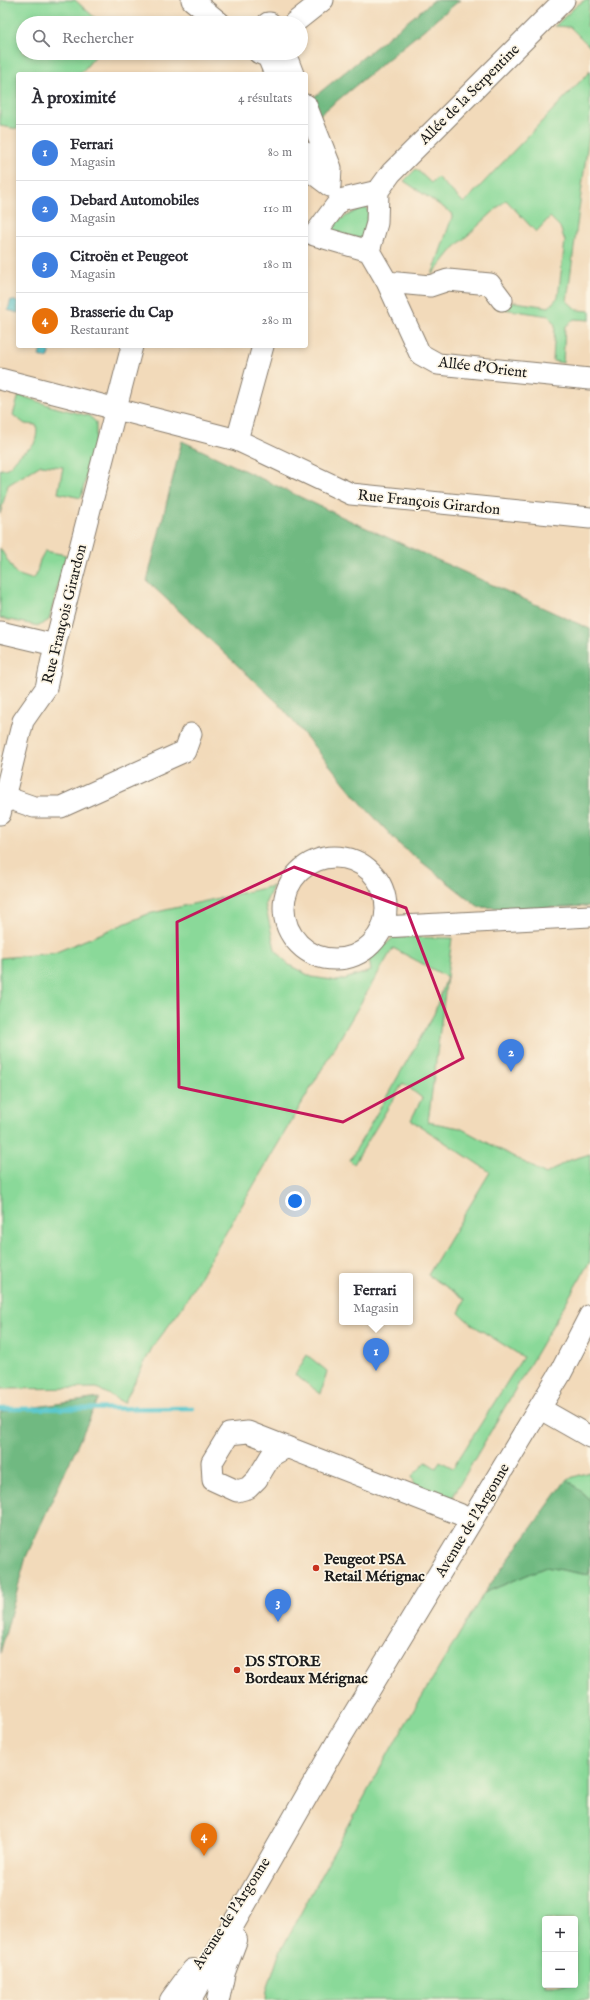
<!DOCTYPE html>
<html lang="fr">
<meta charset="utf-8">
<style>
body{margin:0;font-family:"IM FELL English",serif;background:#f2f2f3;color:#2b2b33}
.controls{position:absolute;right:12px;bottom:12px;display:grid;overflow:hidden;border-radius:4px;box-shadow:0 2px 6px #0003}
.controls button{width:36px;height:36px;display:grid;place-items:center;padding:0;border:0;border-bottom:1px solid #e1e1e2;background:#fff;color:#2b2b33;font:20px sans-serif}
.you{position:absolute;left:295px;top:1201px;width:14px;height:14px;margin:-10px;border:3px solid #fff;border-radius:50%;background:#1a73e8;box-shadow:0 0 0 6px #1a73e833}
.badge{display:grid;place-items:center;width:26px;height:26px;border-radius:50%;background:#1a73e8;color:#fff;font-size:13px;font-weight:700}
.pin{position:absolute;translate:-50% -33px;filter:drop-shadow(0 1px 2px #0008)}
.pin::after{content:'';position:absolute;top:21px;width:14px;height:12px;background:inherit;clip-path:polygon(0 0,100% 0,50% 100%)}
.popup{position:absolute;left:339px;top:1273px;width:74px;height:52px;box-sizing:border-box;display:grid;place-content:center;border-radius:4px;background:#fff;filter:drop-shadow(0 1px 3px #0005);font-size:13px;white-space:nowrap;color:#7c7c81}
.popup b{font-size:15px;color:#2b2b33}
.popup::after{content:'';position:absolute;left:50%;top:100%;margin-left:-8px;border:8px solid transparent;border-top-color:#fff}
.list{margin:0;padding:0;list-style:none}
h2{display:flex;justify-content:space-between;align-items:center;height:52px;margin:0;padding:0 16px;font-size:17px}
h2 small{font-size:13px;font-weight:400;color:#7c7c81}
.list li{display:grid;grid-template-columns:26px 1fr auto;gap:12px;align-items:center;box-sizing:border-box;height:56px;padding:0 16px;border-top:1px solid #e1e1e2}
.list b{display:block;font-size:15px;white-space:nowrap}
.list p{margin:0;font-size:13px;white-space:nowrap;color:#7c7c81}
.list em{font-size:13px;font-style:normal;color:#7c7c81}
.icon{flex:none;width:22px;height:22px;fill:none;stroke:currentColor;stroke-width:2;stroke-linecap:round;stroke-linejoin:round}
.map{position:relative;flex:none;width:590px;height:2000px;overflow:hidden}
.search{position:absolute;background:#fff;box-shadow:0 2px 6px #0003;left:16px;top:16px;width:292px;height:44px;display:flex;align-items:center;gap:10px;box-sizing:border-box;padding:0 14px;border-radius:22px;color:#7c7c81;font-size:15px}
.panel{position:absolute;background:#fff;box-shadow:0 2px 6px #0003;left:16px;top:72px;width:292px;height:276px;border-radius:4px}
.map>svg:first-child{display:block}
.green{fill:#8ad999;stroke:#537a5a;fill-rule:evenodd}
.forest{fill:#6fb981;stroke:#466a4e}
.water{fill:#59c7cd;stroke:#3a7274}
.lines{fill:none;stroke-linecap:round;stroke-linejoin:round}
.stream{stroke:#59c7cd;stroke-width:4.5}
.minor-casing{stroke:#877b6b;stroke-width:23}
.major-casing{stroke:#877b6b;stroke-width:24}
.minor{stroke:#fff;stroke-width:21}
.major{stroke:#fff;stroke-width:22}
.marked{fill:none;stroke:#c2185b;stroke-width:3;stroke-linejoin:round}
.poi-dot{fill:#c8321e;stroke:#fcf5e5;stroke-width:1.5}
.labels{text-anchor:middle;stroke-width:3.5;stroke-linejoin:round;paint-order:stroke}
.street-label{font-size:15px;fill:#1c1c1c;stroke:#fcf5e5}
.poi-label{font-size:15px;font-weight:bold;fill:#1c1c1c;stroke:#fcf5e5;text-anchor:start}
</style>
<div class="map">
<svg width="590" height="2000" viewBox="0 0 590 2000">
<rect width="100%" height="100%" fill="#fcf5e5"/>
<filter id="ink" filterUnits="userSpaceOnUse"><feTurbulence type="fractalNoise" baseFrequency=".025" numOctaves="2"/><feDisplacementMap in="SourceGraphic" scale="8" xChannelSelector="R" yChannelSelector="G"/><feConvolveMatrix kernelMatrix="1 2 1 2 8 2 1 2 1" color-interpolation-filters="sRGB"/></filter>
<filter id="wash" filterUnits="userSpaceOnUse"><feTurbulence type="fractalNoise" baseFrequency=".012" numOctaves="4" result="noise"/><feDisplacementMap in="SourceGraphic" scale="16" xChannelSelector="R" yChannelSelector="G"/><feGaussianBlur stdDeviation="0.9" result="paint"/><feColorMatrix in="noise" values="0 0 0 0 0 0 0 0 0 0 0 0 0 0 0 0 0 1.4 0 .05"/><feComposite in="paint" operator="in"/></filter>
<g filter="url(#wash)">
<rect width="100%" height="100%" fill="#f2daba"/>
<path class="green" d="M0,0h75l26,23h-78v30h75l-18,21h-62v55l-18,-3z
M585,0h5l-3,26 3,3v18l-20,-20 -15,-1 21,-20z
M590,71v55l-23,175 10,9 13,1v9l-16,-1 -9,8 -2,36 -10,-2 2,-36 -6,-9 -52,-8 18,-6 34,5 9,-10 7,-56 -5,-14 -10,-10 -14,15 -30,-32 -52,48 -22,27 21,-61 -49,-33 12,-12 15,14 6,-6 27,26z
M363,207h3l3,6 -6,26 -36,-8v-4z
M19,395l35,12 35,9 7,6v15l-15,61 -23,-5 5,-26 -22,-2 -33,20 -8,29v-45c9,2 14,-8 19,-13 4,-5 12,-7 15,-12 2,-5 4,-13 2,-19l-11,-1 -12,-9z
M0,548l16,26 15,5 5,-3 4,-16 5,-9 21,4 -17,65 -10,6 -39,-8z
M273,886l-8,18 10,45 14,16 23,12 26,4 33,-10 -2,-12 25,-22 58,1 -24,184 32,6 86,46 21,-13 23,-7v107l-141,242 -32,-12 -5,-15 14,-14 10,6 4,-7 13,7 70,-111 -52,-33 -12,-11 6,-14 -37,-24 62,-103 -79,-52 11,-22 -19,-15 -49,81 -4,-4 84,-146 13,-37 -54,-29 -212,361 -29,39 -28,55 -27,-15 -97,1v-431l54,-5 94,-39z
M307,1355l20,16 -6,23 -26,-19z
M590,1472v28l-23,-21z
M546,1567l42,8 2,-6v431h-324l1,-10 12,-36 42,-79 76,-137 87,-145zM545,1919h30v66h-30z"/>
<path class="forest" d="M434,0h26l-144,118 -7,-17z
M182,441l169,80 239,108v277l-64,3 -47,-2 -79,-62 -38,-41 -84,-101 -131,-122z
M99,1398l-73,159 -26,97v-242z
M567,1479l23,21v69l-2,6 -42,-8 -62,26z"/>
<path class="water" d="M11,300l7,2v11l-10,-3z
M42,346h8l-2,12 -9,-2z"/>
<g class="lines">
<path class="stream" d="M0,1409l193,-1"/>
</g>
</g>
<g filter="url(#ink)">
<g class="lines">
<g class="minor-casing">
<path id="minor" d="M192,0l28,23
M268,23h2
M294,23l29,-23
M259,53l9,4 12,-4
M285,53l8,21
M268,57l7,17
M306,105l25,63 -1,18 -16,-12 -8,-21
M378,191l13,-18 173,-173
M378,191l-1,32 -8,28 -55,-16 26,-35z
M369,251l18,31 33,72 18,10 152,15
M387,282l43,4 18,-6 42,4 12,16
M0,379l237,61 114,54 239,24
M237,440l26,-94
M0,632l55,13
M5,797l29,10h27l124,-56 6,-17
M0,814l23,-93 23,-33 9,-43 77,-299
M284 908a51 51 0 1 1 102 0a51 51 0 1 1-102 0Z
M383,927l207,-11
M539,1408l51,29
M287,1447l-16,9 -14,23 -9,9 -11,3 -24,-11 -1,-18 17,-28 19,-2 211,82 12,7"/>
</g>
<g class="major-casing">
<path id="major" d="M171,2000l22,-30
M190,2000l148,-259 222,-367 30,-58
M218,2000l6,-28 12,-32"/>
</g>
<use href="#minor" class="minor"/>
<use href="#major" class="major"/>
</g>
</g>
<path class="marked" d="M294,867l112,41 57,150 -120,64 -164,-35 -2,-165z"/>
<g class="poi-dot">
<circle cx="316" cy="1568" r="4"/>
<circle cx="237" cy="1670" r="4"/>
</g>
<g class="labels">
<g class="street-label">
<text transform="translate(469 94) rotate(-45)" y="5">Allée de la Serpentine</text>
<text transform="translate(483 367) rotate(7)" y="5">Allée d'Orient</text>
<text transform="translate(429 502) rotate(6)" y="5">Rue François Girardon</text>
<text transform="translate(64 614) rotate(-76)" y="5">Rue François Girardon</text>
<text transform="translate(472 1520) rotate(-59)" y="5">Avenue de l'Argonne</text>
<text transform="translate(231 1913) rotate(-57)" y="5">Avenue de l'Argonne</text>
</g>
<g class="poi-label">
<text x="324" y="1564">Peugeot PSA<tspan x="324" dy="17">Retail Mérignac</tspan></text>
<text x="245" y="1666">DS STORE<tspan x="245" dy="17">Bordeaux Mérignac</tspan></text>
</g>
</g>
</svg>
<div class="controls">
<button>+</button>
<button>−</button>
</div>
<div class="you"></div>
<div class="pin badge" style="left:376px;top:1371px;background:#3f7fe0">1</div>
<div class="popup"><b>Ferrari</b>Magasin</div>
<div class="pin badge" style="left:511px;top:1072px;background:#3f7fe0">2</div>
<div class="pin badge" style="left:278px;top:1622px;background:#3f7fe0">3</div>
<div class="pin badge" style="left:204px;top:1856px;background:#e8710a">4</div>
<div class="search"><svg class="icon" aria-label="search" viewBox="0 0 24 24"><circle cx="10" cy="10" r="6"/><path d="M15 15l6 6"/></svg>Rechercher</div>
<section class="panel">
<h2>À proximité<small>4 résultats</small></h2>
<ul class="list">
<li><span class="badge" style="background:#3f7fe0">1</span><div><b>Ferrari</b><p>Magasin</p></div><em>80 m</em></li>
<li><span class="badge" style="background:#3f7fe0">2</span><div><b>Debard Automobiles</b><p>Magasin</p></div><em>110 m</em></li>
<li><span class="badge" style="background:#3f7fe0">3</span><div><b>Citroën et Peugeot</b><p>Magasin</p></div><em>180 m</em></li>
<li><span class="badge" style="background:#e8710a">4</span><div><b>Brasserie du Cap</b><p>Restaurant</p></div><em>280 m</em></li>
</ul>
</section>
</div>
